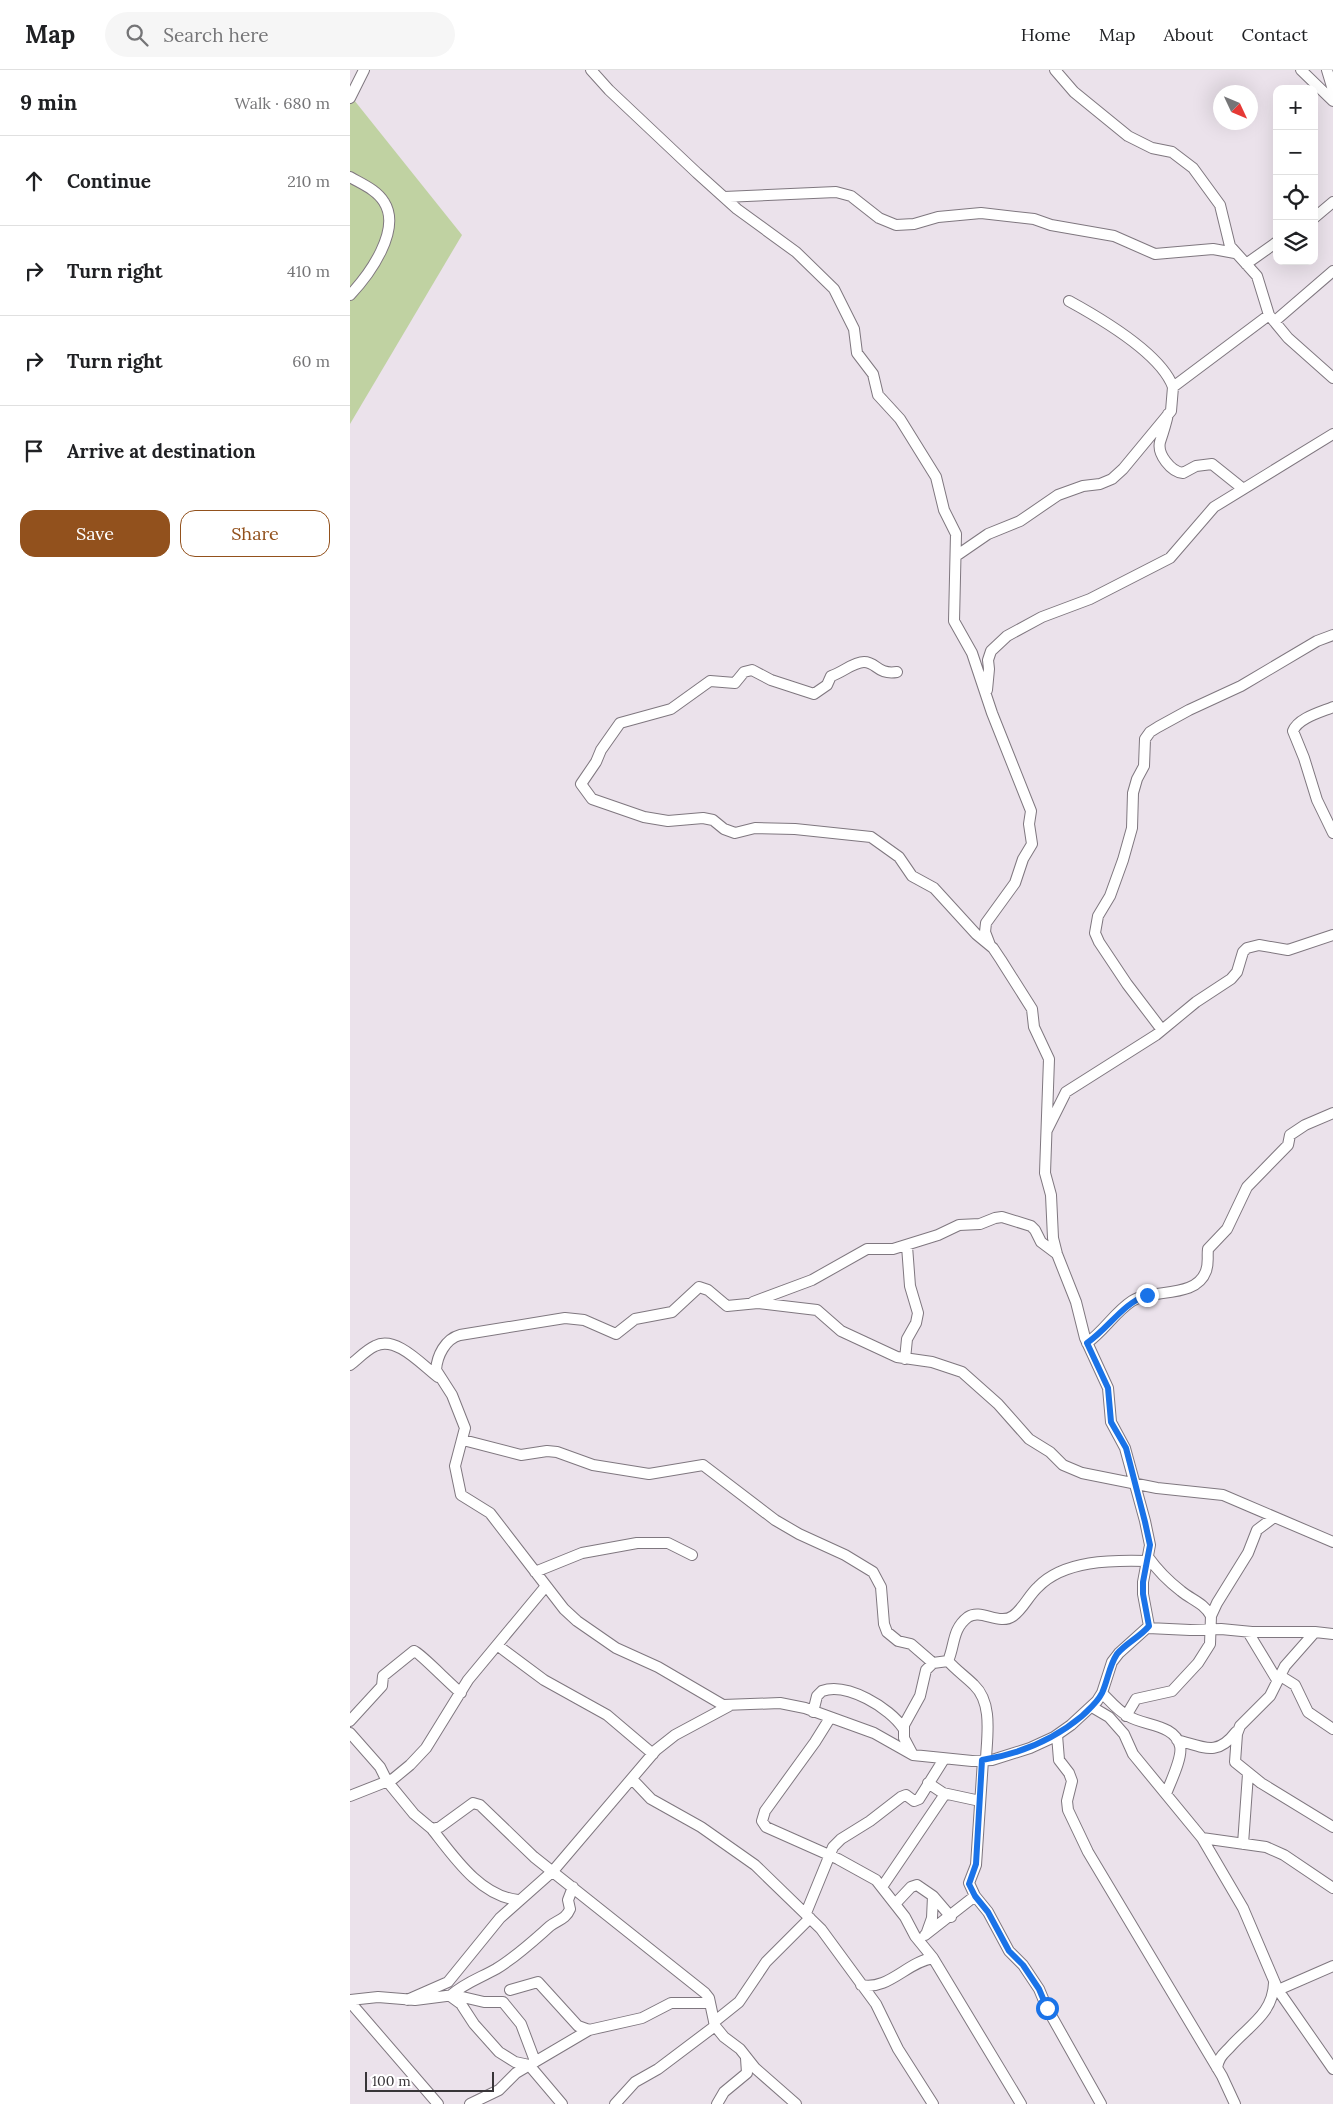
<!DOCTYPE html>
<meta charset="utf-8">
<style>
body{margin:0;font-family:Lora,serif;background:#f6f6f6;color:#202124}
.controls{position:absolute;right:15px;top:15px;display:grid;overflow:hidden;border-radius:10px;box-shadow:0 5px 20px #0002}
.controls button{width:45px;height:45px;display:grid;place-items:center;padding:0;border:0;border-bottom:1px solid #e0e0e0;background:#fff;color:#202124;font:25px sans-serif}
.compass{position:absolute;left:863px;top:15px;width:45px;height:45px;border-radius:50%;background:#fff;box-shadow:0 5px 20px #0002;rotate:134deg}
.scale{position:absolute;left:15px;bottom:12px;width:129px;box-sizing:border-box;padding-left:5px;border:2px solid #383538;border-top:0;font-size:14px;line-height:18px;white-space:nowrap;color:#383538;-webkit-text-stroke:4px #fff;paint-order:stroke}
.stop{position:absolute;width:15px;height:15px;margin:-11px;border:4px solid #1a73e8;border-radius:50%;background:#fff}
.stop.end{background:#1a73e8;border-color:#fff;box-shadow:0 1px 5px #0008}
.list{margin:0;padding:0;list-style:none}
h2{display:flex;justify-content:space-between;align-items:center;height:65px;margin:0;padding:0 20px;font-size:21px}
h2 small{font-size:16px;font-weight:400;color:#757577}
.list li{display:grid;grid-template-columns:32px 1fr auto;gap:15px;align-items:center;box-sizing:border-box;height:90px;padding:0 20px;border-top:1px solid #e0e0e0}
.list b{display:block;font-size:19px;white-space:nowrap}
.list em{font-size:16px;font-style:normal;color:#757577}
.actions{display:flex;gap:10px;padding:15px 20px}
.actions a{flex:1;padding:11px 0;border:1px solid #92511d;border-radius:15px;text-align:center;font-size:18px;color:#92511d}
.actions .main{background:#92511d;color:#fff}
.icon{flex:none;width:28px;height:28px;fill:none;stroke:currentColor;stroke-width:2;stroke-linecap:round;stroke-linejoin:round}
.map{position:relative;flex:none;width:983px;height:2034px;overflow:hidden}
header{display:flex;align-items:center;gap:30px;box-sizing:border-box;height:70px;padding:0 25px;background:#fff;border-bottom:1px solid #e0e0e0}
header strong{font-size:24px}
nav{display:flex;gap:28px;margin-inline-start:auto;font-size:18px}
.search{width:350px;height:45px;background:#f6f6f6;display:flex;align-items:center;gap:12px;box-sizing:border-box;padding:0 18px;border-radius:28px;color:#757577;font-size:19px}
main{display:flex}
aside{flex:1;background:#fff}
.map>svg:first-child{display:block}
.green{fill:#c0d2a2}
.lines{fill:none;stroke-linecap:round;stroke-linejoin:round}
.minor-casing{stroke:#7f777f;stroke-width:12}
.minor{stroke:#fff;stroke-width:10}
.route{stroke:#1a73e8;stroke-width:6}
</style>
<header>
<strong>Map</strong>
<div class="search"><svg class="icon" aria-label="search" viewBox="0 0 24 24"><circle cx="10" cy="10" r="6"/><path d="M15 15l6 6"/></svg>Search here</div>
<nav><a>Home</a><a>Map</a><a>About</a><a>Contact</a></nav>
</header>
<main>
<aside>
<h2>9 min<small>Walk · 680 m</small></h2>
<ul class="list">
<li><svg class="icon" aria-label="ahead" viewBox="0 0 24 24"><path d="M12 20V5M6 11l6-6 6 6"/></svg><div><b>Continue</b></div><em>210 m</em></li>
<li><svg class="icon" aria-label="right" viewBox="0 0 24 24"><path d="M7 20v-9h11M14 6l5 5-5 5"/></svg><div><b>Turn right</b></div><em>410 m</em></li>
<li><svg class="icon" aria-label="right" viewBox="0 0 24 24"><path d="M7 20v-9h11M14 6l5 5-5 5"/></svg><div><b>Turn right</b></div><em>60 m</em></li>
<li><svg class="icon" aria-label="arrive" viewBox="0 0 24 24"><path d="M6 21V4h12l-3 4 3 4H6"/></svg><div><b>Arrive at destination</b></div></li>
</ul>
<div class="actions"><a class="main">Save</a><a>Share</a></div>
</aside>
<div class="map">
<svg width="983" height="2034" viewBox="0 0 983 2034">
<rect width="100%" height="100%" fill="#ebe2eb"/>
<path class="green" d="M0,25l112,140 -112,189z"/>
<g class="lines">
<g class="minor-casing">
<path id="minor" d="M241,0l18,20 88,83 40,36 59,43 38,37 20,40 3,24 16,21 5,21 22,24 36,58 8,33 12,24 -2,87 18,32 20,60 39,98 -2,13 3,20 -9,15 -8,24 -29,40 -1,9 5,13
M705,0l19,22 54,44 24,12 20,4 21,16 27,37 10,41 27,30 12,39 19,23 45,40
M951,0l32,31
M977,0l6,20
M0,28l14,-28
M0,107c12,7 27,13 34,25 18,28 -15,73 -34,93
M374,127l112,-5 15,4 28,22 17,7 18,-1 24,-7 43,-4 53,6 17,6 63,11 41,18 58,-5 22,4
M964,148l19,-16
M896,194l31,-22
M719,231c31,17 92,53 104,86
M925,251l58,-50
M818,344c-2,10 -5,19 -8,28 -3,12 11,30 23,31l13,-7 16,-2 30,24
M606,486l32,-22 32,-13 38,-26 25,-9 17,-2 12,-5 11,-10 48,-58 2,-24 96,-72
M547,602c-20,3 -20,-10 -33,-10 -11,0 -22,11 -33,14l-4,9 -13,9 -43,-14 -19,-10 -8,2 -9,11 -25,-2 -39,28 -51,14 -19,27 -5,12 -15,22 11,15 52,18 24,4 35,-3 10,2 11,9 11,4 20,-5 40,1 76,8 28,20 13,19 22,12 42,46 17,14 8,12 31,49 2,18 15,32 -4,114 6,22 2,43 4,16 19,48 9,36 23,50 3,34 14,26 20,73 5,24 -7,37v12l6,32 -30,27 -7,9 -10,31 -5,8 -26,24 -17,12 -24,11 -38,12 -20,1 -59,-6 -39,-22 -69,-25 -25,-5 -57,2 -65,-38 -42,-19 -39,-27 -13,-12 -74,-96 -29,-18 -6,-29 10,-38 -13,-33 -16,-25c1,-14 9,-31 24,-35l105,-17 19,2 32,14 19,-15 37,-7 27,-25 9,3 19,16 31,-3 59,7 24,21 56,26 35,5 30,10 36,32 31,35 21,13 13,13 19,8 75,15 66,7 110,47
M637,620l2,-21 -1,-9 3,-9 16,-15 35,-19 48,-18 80,-41 44,-51 119,-73
M983,637c-12,5 -35,11 -40,24l11,27 13,42 16,33
M812,960l-35,-46 -28,-42 -4,-9 3,-17 12,-20 13,-36 9,-32 1,-35 4,-14 7,-13 1,-27 5,-7 8,-5 31,-17 52,-24 76,-45 16,-6
M697,1060l19,-38 90,-57 40,-33 35,-23 6,-7 6,-20 4,-4 12,-3 29,5 45,-15
M403,1232l59,-22 55,-31h26l45,-14 21,-10 21,-1 15,-6 7,-1 29,9 4,4 6,12 16,12
M737,1273c17,-12 28,-31 45,-42 21,-13 64,-2 74,-30 3,-8 1,-14 2,-22l19,-20 20,-42 41,-42 2,-10 15,-10 28,-12
M555,1289l2,-20 9,-16 2,-10 -8,-27 -3,-40
M0,1295c8,-6 16,-15 25,-19 21,-11 47,19 63,31
M113,1370l58,15 26,-4 10,1 36,13 56,9 54,-9 72,55 24,14 46,21 28,17 8,15 3,37 3,8 11,9 13,3 22,19
M798,1487c10,14 20,24 33,34 11,9 23,12 30,25
M185,1502l47,-19 55,-10h31l24,12
M798,1558l42,2 31,-1 31,3h63l18,2
M898,1562l29,48
M965,1562l-30,34 -15,30 -30,30 -3,8 -2,28 26,21 72,44
M147,1575l47,35 63,35 46,39
M598,1591c8,9 18,16 26,24 19,18 13,51 12,74
M929,1605l16,10 13,27 25,17
M752,1623c8,8 16,18 26,23 16,10 47,8 52,30 3,11 -10,37 -14,48
M742,1637l17,10 15,17 9,20 69,84 41,70 35,82 55,79
M463,1642l4,-16 5,-5c25,-9 68,17 81,37
M776,1646l10,-17 36,-8 26,-28 12,-19 1,-28 6,-13 31,-50 9,-23 16,-12
M480,1648l-15,24 -50,69 -3,10 4,6 72,32 38,21 29,37 10,19 18,22 88,146
M0,1651l32,-35 1,-10 31,-25c5,1 38,35 47,42
M0,1663l30,34 7,14 27,33 18,15 8,-2 33,-24 7,2 54,52 171,136 4,5 6,28 9,11 16,12 15,19 41,36
M707,1665l2,25 10,13 3,8 -5,20 1,9 20,42 134,224 13,28
M827,1670c27,7 40,17 59,-8
M563,1685l-9,-17v-13l16,-29 6,-26 7,-7 15,-2c7,-16 4,-32 20,-44 13,-9 31,9 45,-1 10,-7 16,-21 25,-29 26,-27 74,-27 109,-26
M633,1690l-7,105 -7,18 6,13 13,16 21,39 14,14 16,24 8,19 54,96
M282,1709l19,20 50,28 54,38 66,64 55,75 22,45 35,55
M578,1713l15,10 37,8
M0,1726l43,-17 17,-14 16,-17 42,-68 78,-94
M82,1759c22,28 48,67 86,71
M852,1768l64,9 18,8 49,33
M893,1774l5,-70
M532,1817l63,-93
M545,1834l16,-17 6,-2 16,11 18,21
M456,1843l27,-66 8,-8 29,-18 31,-24 5,-2 8,6 5,-2 25,-40
M577,1862l5,-14 1,-22
M575,1865l50,-39
M511,1915c27,6 46,-23 72,-27
M160,1920l28,-8 40,44 11,4
M928,1920l55,-24
M0,1930l28,-3 37,3 39,-5 30,7h19l18,22 14,37
M57,1930l41,-18 52,-64 53,-47 103,-121 19,-15 54,-29
M0,1932l88,102
M364,1952l25,-20 27,-40 44,-44
M867,1998c2,-12 7,-14 14,-22 19,-21 42,-33 43,-63
M120,2034l29,-14 17,-17 73,-43 53,-12 29,-15h39
M212,2034l-33,-39 -14,-3 -16,-10 -25,-28 -13,-20 -11,-8c14,-13 30,-18 46,-27 20,-12 37,-28 54,-43 8,-6 16,-7 20,-17l-2,-9 5,-13
M265,2034l20,-22 23,-13 57,-43
M367,2034l7,-12 23,-19 -1,-15"/>
</g>
<use href="#minor" class="minor"/>
</g>
<g class="lines">
<path class="route" d="M697,1938l-8,-19 -16,-24 -14,-14 -21,-39 -13,-16 -6,-12 7,-20 6,-104c38,-6 70,-19 100,-44 7,-7 15,-13 20,-23 6,-13 7,-27 15,-39 9,-11 23,-17 32,-28l-6,-32v-12l7,-37 -5,-23 -19,-74 -15,-26 -3,-34 -21,-45c22,-15 35,-39 60,-48"/>
</g>
</svg>
<div class="controls">
<button>+</button>
<button>−</button>
<button><svg class="icon" aria-label="locate" viewBox="0 0 24 24"><circle cx="12" cy="12" r="6"/><path d="M12 2v4M12 18v4M2 12h4M18 12h4"/></svg></button>
<button><svg class="icon" aria-label="layers" viewBox="0 0 24 24"><path d="M12 4l9 5-9 5-9-5zM3 14l9 5 9-5"/></svg></button>
</div>
<svg class="compass" viewBox="-18 -18 36 36"><path d="M0-13l5 13h-10z" fill="#e53935"/><path d="M0 13l5-13h-10z" fill="#757577"/></svg>
<div class="scale">100 m</div>
<div class="stop" style="left:697px;top:1938px"></div>
<div class="stop end" style="left:797px;top:1225px"></div>
</div>
</main>
